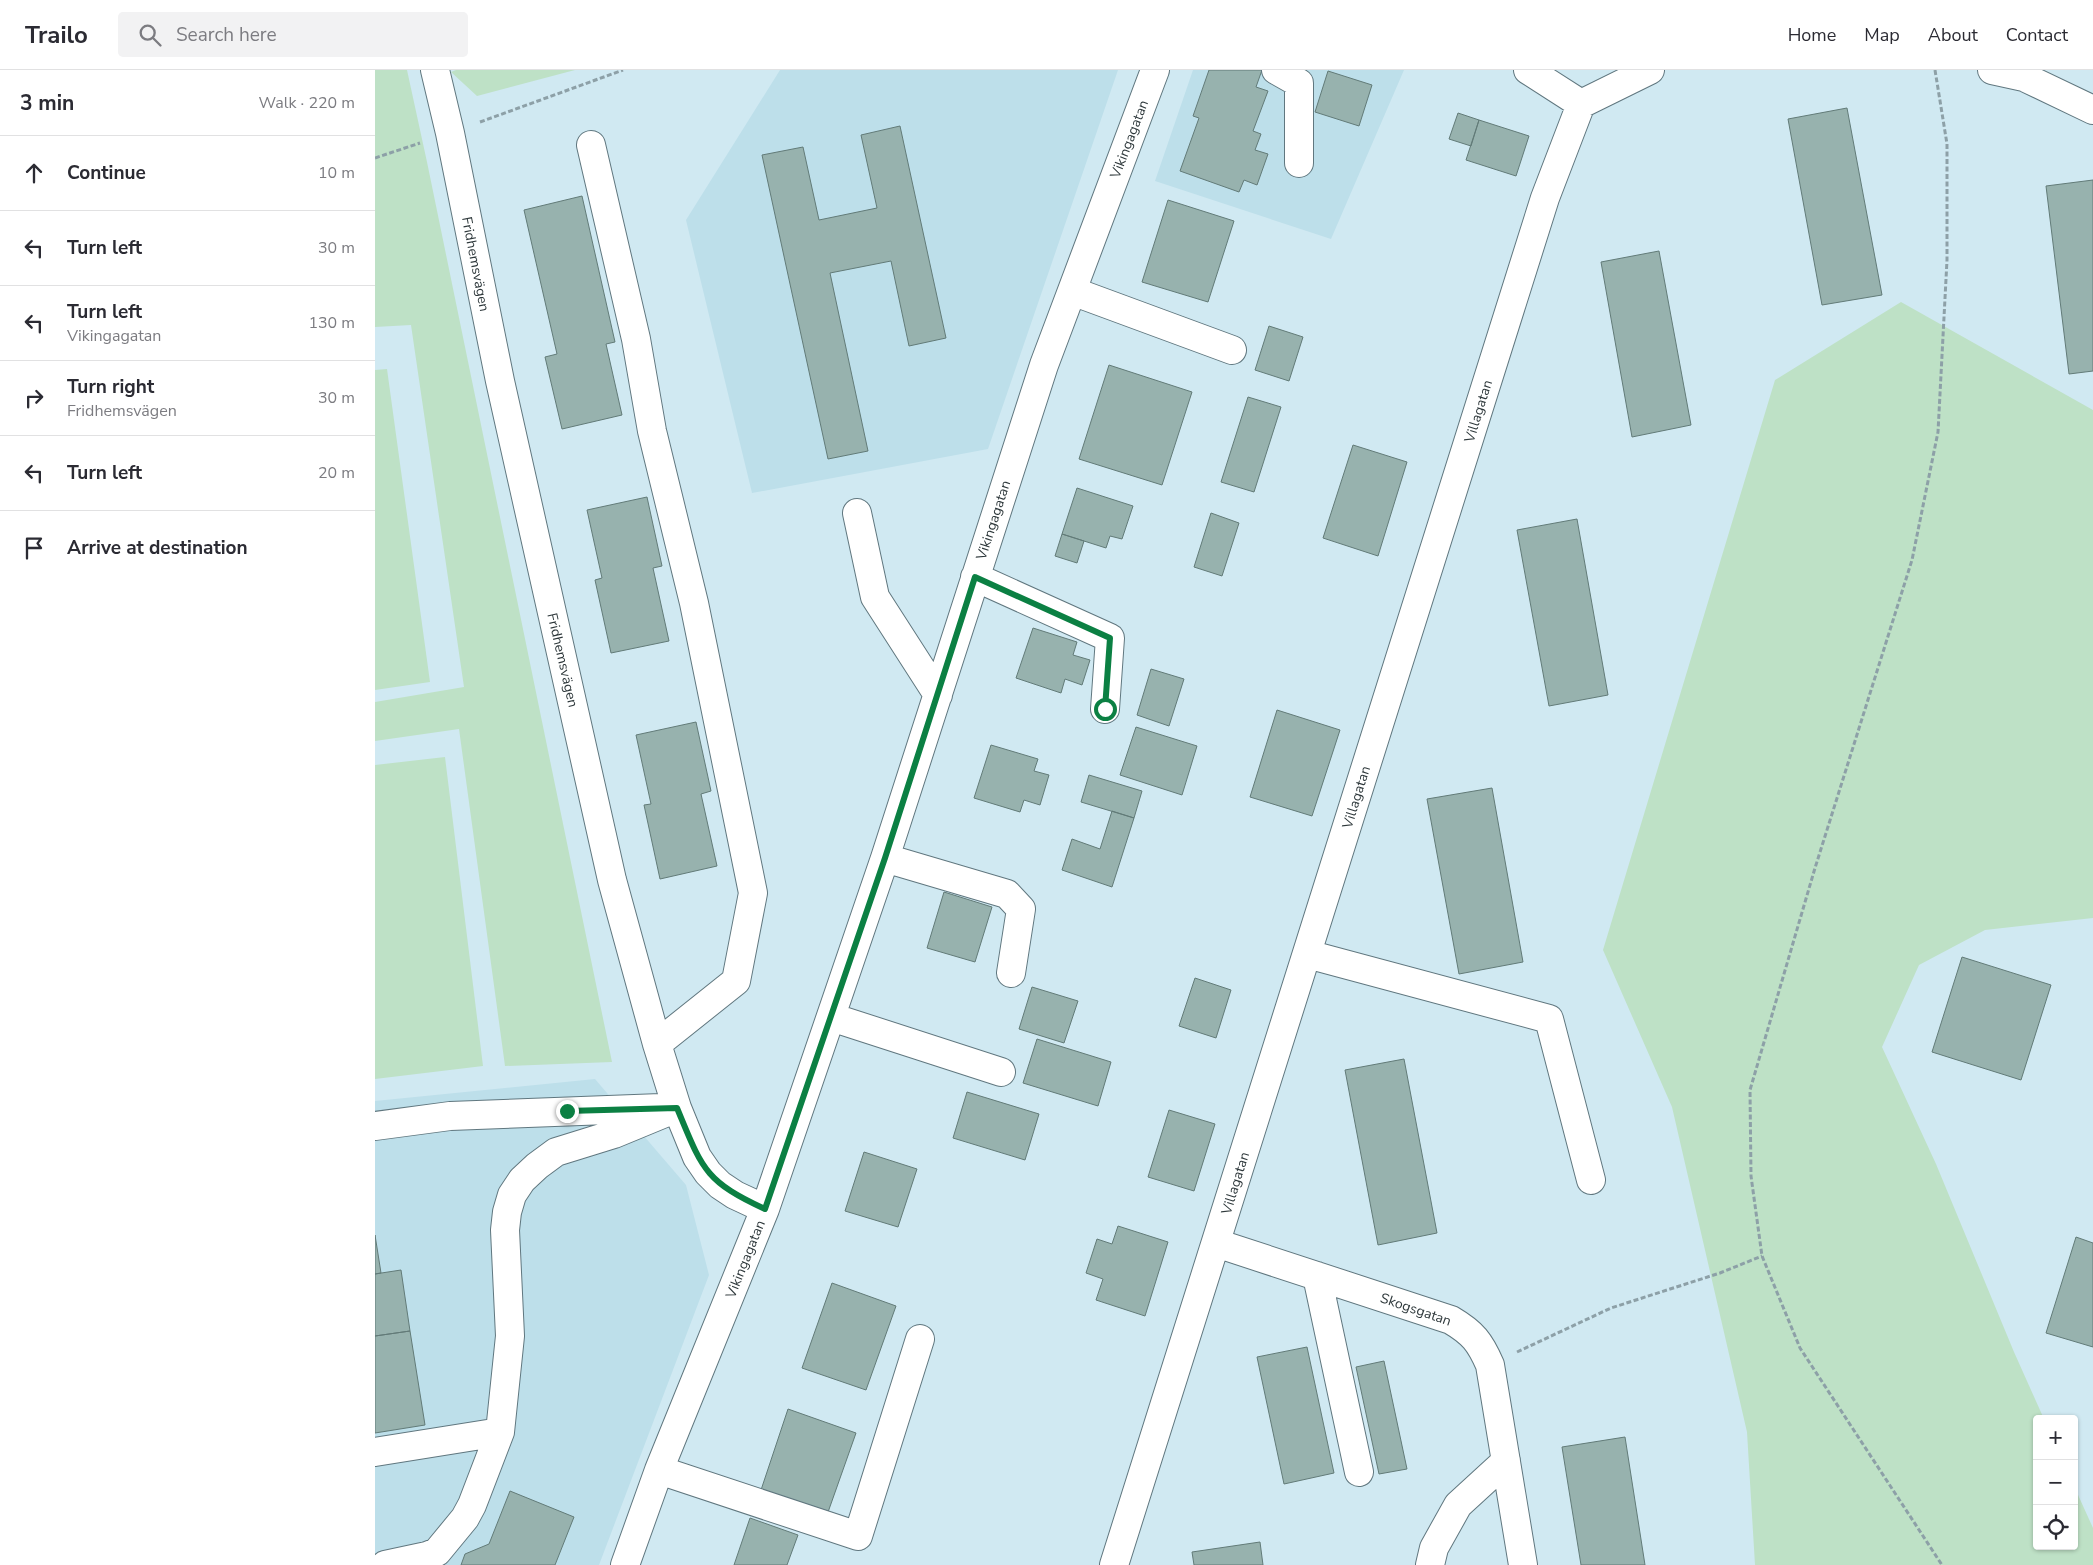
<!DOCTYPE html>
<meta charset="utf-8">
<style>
body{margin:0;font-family:"Nunito Sans",sans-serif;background:#f2f2f3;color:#2b2b33}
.controls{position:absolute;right:15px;bottom:15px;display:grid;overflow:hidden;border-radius:5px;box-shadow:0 1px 4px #0004}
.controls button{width:45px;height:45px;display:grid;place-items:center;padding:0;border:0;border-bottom:1px solid #e1e1e2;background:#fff;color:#2b2b33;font:25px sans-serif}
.stop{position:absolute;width:15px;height:15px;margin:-11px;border:4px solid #0b8043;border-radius:50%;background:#fff}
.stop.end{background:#0b8043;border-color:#fff;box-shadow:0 1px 5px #0008}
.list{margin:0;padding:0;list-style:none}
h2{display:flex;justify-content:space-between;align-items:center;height:65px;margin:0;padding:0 20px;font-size:21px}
h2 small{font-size:16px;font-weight:400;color:#7c7c81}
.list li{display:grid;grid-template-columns:32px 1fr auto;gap:15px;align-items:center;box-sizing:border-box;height:75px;padding:0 20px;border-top:1px solid #e1e1e2}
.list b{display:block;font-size:19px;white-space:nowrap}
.list p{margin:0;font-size:16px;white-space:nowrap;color:#7c7c81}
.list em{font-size:16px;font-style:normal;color:#7c7c81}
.icon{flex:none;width:28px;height:28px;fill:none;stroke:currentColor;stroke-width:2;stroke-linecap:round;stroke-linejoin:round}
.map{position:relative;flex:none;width:1718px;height:1495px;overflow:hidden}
header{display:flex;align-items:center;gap:30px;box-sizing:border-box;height:70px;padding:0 25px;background:#fff;border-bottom:1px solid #e1e1e2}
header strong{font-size:24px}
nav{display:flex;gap:28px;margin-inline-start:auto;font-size:18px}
.search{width:350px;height:45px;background:#f2f2f3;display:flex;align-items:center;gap:12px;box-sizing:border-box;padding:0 18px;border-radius:5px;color:#7c7c81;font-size:19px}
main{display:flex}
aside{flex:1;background:#fff}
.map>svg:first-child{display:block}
.built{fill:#bddfea}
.green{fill:#bee1c6}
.building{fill:#97b2ae;stroke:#627b78}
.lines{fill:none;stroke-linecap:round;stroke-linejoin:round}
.minor-casing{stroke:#60777f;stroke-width:30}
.path{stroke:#8da0a7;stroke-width:3;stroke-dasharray:5 2.5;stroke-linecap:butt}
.minor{stroke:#fff;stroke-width:28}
.route{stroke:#0b8043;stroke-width:6}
.labels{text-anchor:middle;stroke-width:4;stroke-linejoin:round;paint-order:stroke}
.street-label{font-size:14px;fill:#2e383b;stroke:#fff}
</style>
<header>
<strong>Trailo</strong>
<div class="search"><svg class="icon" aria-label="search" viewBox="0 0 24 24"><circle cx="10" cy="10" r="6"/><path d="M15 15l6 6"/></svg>Search here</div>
<nav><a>Home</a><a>Map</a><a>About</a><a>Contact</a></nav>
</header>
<main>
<aside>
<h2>3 min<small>Walk · 220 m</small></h2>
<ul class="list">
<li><svg class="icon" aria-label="ahead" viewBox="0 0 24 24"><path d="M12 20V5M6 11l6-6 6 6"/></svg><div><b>Continue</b></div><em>10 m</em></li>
<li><svg class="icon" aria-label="left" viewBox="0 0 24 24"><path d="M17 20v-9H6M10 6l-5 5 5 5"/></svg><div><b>Turn left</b></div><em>30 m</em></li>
<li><svg class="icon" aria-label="left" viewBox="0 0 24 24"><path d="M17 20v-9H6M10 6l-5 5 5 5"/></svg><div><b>Turn left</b><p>Vikingagatan</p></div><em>130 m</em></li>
<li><svg class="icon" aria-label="right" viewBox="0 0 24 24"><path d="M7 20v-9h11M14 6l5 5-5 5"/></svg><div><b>Turn right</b><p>Fridhemsvägen</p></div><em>30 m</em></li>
<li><svg class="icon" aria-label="left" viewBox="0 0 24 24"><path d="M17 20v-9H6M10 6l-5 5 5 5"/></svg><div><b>Turn left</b></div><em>20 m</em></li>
<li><svg class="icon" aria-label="arrive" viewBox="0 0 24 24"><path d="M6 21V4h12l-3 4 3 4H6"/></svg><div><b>Arrive at destination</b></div></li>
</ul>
</aside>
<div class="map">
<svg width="1718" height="1495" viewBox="0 0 1718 1495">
<rect width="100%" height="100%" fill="#d0e9f2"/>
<path class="built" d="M405,0h338l-130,379 -236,44 -66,-273z
M818,0h211l-73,169 -176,-58z
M220,1009l91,106 23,90 -110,290h-224v-464z"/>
<path class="green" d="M0,0h32l20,92 185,900 -107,4 -46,-337 -84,12v-39l89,-15 -53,-362 -36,2z
M81,0h119l-98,26 -26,-24z
M1526,232l192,108v508l-108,12 -66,35 -37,82 54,117 78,188 30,67h-7v127h37v-60l19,42v37h-338l-8,-133 -75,-325 -69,-157 172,-570z
M12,299l43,313 -55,8v-320z
M70,687l38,309 -108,13v-314z"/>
<path class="building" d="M834,0h53l-6,17 12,4 -15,40 8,3 -6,16 13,4 -11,31 -13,-5 -5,12 -59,-21 19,-53 -6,-2z
M953,1l44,14 -13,41 -44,-14z
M1472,38l35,187 -60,10 -34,-186z
M1083,43l21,7 -8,26 -22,-7z
M1104,50l50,16 -13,40 -50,-16z
M525,56l46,212 -37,8 -18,-85 -61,12 38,178 -40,8 -66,-304 41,-8 16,73 58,-12 -16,-73z
M1718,110v191l-24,3 -23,-188z
M207,126l33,146 -9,2 16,71 -60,14 -17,-72 12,-3 -33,-144z
M793,130l66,21 -26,81 -66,-20z
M1284,181l32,174 -59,12 -31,-175z
M894,256l34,11 -14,44 -34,-11z
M734,295l83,27 -30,93 -83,-26z
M873,327l33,10 -27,85 -33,-10z
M978,375l54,17 -29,94 -55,-18z
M702,418l56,18 -11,33 -12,-3 -4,12 -44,-14z
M272,427l15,69 -9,2 16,73 -58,12 -16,-73 7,-2 -15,-68z
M836,443l28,10 -17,53 -28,-9z
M1202,449l31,176 -59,11 -32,-176z
M687,464l22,7 -7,22 -22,-7z
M658,558l44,14 -4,13 17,5 -8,25 -17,-6 -4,14 -45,-15z
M776,599l33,10 -15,47 -32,-11z
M902,640l63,20 -28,86 -62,-19z
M321,652l15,69 -10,3 16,72 -57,13 -16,-74 7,-1 -15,-69z
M761,657l61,19 -15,49 -62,-20z
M616,675l47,14 -4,12 15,4 -9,30 -16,-5 -4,12 -46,-14z
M714,705l53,16 -8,27 -53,-16z
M1117,718l31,174 -64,12 -32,-175z
M737,741l22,7 -22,69 -50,-17 10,-31 28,10z
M569,822l48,15 -17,55 -48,-14z
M1587,887l89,28 -30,95 -89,-28z
M820,908l36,12 -15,48 -37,-12z
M657,917l46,14 -14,42 -45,-14z
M662,969l74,23 -13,44 -75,-23z
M1029,989l33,174 -59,12 -33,-175z
M592,1022l72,22 -14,46 -72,-22z
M794,1040l46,14 -21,67 -46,-14z
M489,1082l53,17 -19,58 -53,-16z
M743,1156l50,16 -23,74 -49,-16 7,-21 -17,-6 11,-34 15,5z
M0,1165l6,38 -6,1z
M1701,1167l17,6v104l-47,-14z
M26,1200l9,61 -35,5v-62z
M457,1213l64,23 -30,84 -64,-22z
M35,1261l15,94 -50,8v-97z
M932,1277l27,126 -50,11 -27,-127z
M1009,1291l23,108 -28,5 -23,-107z
M413,1339l68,24 -29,82 -67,-22z
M1250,1367l20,128h-64l-19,-118z
M135,1421l64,26 -19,48h-94l4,-11 24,-10z
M375,1448l48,17 -11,30h-53z
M885,1472l3,23h-69l-2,-13z"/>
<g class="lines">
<g class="minor-casing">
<path id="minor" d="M60,0l15,63 50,248 112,499 45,164 20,64 20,49 11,16 12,12 15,10 30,14
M901,0l23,13v80
M1153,0l53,34
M1617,0l32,7 69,33
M216,75l45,194 16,92 42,172 59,290 -17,88 -79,63
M697,221l160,59
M482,443l18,84 63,98
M600,507l135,61 -5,71
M510,788l122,36 14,15 -10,64
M932,884l242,65 42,161
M456,947l170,55
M0,1056l75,-10 211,-8
M841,1173l235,77c22,13 29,22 39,45l33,200
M942,1206l42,196
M0,1382l125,-20 10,-96 -5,-106 2,-18 5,-17 10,-15 15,-14 19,-14 58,-18 63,-26
M284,1400l199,66 62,-197
M10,1495l42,-9 10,-4 28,-34 7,-13 28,-73
M250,1495l34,-95 106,-261 120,-351 159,-493 111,-295
M739,1495l431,-1367 36,-94 69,-34
M1055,1495l4,-17 24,-43 48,-44"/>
</g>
<path class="path" d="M1560,0l12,74v116l-9,172 -26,128 -97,308 -65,222 1,86 11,80 38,92 142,217
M105,52l143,-52
M0,88l45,-15
M1142,1282l94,-44 109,-35 42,-17"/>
<use href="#minor" class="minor"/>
</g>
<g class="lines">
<path class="route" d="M192,1041l110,-3c25,60 27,73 88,101l120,-351 90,-281 135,61 -5,71"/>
</g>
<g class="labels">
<g class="street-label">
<text transform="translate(754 69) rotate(-69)" y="5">Vikingagatan</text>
<text transform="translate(101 194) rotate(79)" y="5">Fridhemsvägen</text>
<text transform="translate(1103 341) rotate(-73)" y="5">Villagatan</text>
<text transform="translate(618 450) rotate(-72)" y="5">Vikingagatan</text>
<text transform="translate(188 590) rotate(77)" y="5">Fridhemsvägen</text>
<text transform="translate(981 727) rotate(-73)" y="5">Villagatan</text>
<text transform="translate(860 1113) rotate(-73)" y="5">Villagatan</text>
<text transform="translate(370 1189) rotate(-68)" y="5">Vikingagatan</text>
<text transform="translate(1041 1239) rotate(19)" y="5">Skogsgatan</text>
</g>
</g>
</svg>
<div class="controls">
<button>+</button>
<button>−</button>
<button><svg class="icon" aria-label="locate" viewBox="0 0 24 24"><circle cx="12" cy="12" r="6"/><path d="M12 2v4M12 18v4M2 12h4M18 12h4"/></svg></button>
</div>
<div class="stop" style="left:730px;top:639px"></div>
<div class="stop end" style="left:192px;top:1041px"></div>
</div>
</main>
